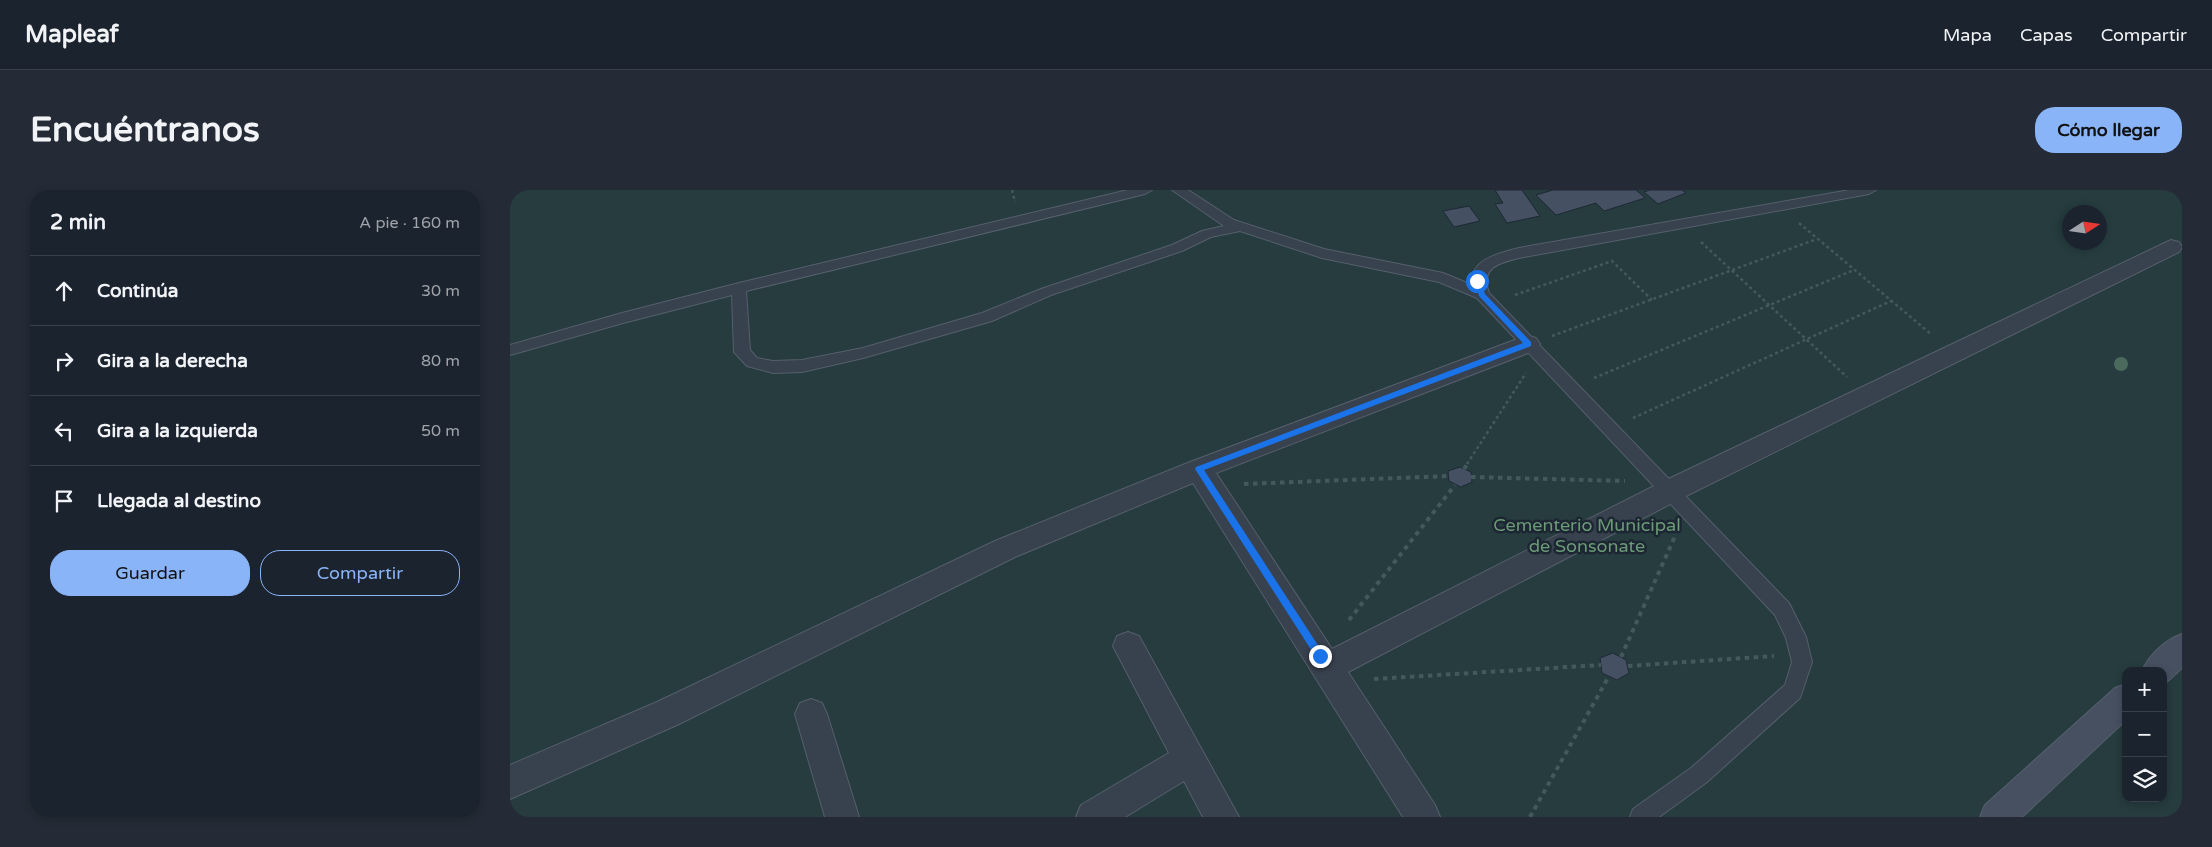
<!DOCTYPE html>
<html lang="es">
<meta charset="utf-8">
<style>
body{margin:0;font-family:"Varela Round",sans-serif;background:#242b36;color:#f1f3f6}
.controls{position:absolute;right:15px;bottom:15px;display:grid;overflow:hidden;border-radius:10px;box-shadow:0 2px 8px #0003}
.controls button{width:45px;height:45px;display:grid;place-items:center;padding:0;border:0;border-bottom:1px solid #39404a;background:#1b232e;color:#f1f3f6;font:25px sans-serif}
.compass{position:absolute;left:1552px;top:15px;width:45px;height:45px;border-radius:50%;background:#1b232e;box-shadow:0 2px 8px #0003;rotate:78deg}
.stop{position:absolute;width:15px;height:15px;margin:-11px;border:4px solid #1a73e8;border-radius:50%;background:#fff}
.stop.end{background:#1a73e8;border-color:#fff;box-shadow:0 1px 5px #0008}
.list{margin:0;padding:0;list-style:none}
h2{display:flex;justify-content:space-between;align-items:center;height:65px;margin:0;padding:0 20px;font-size:21px}
h2 small{font-size:16px;font-weight:400;color:#a0a4aa}
.list li{display:grid;grid-template-columns:32px 1fr auto;gap:15px;align-items:center;box-sizing:border-box;height:70px;padding:0 20px;border-top:1px solid #39404a}
.list b{display:block;font-size:19px;white-space:nowrap}
.list em{font-size:16px;font-style:normal;color:#a0a4aa}
.actions{display:flex;gap:10px;padding:15px 20px}
.actions a{flex:1;padding:11px 0;border:1px solid #8ab4f8;border-radius:20px;text-align:center;font-size:18px;color:#8ab4f8}
.actions .main{background:#8ab4f8;color:#111}
.icon{flex:none;width:28px;height:28px;fill:none;stroke:currentColor;stroke-width:2;stroke-linecap:round;stroke-linejoin:round}
.map{position:relative;flex:none;width:1672px;height:627px;overflow:hidden;border-radius:20px}
header{display:flex;align-items:center;gap:30px;box-sizing:border-box;height:70px;padding:0 25px;background:#1b232e;border-bottom:1px solid #39404a}
header strong{font-size:24px}
nav{display:flex;gap:28px;margin-inline-start:auto;font-size:18px}
.intro{display:flex;align-items:center;justify-content:space-between;box-sizing:border-box;height:120px;padding:0 30px}
h1{margin:0;font-size:35px}
.button{padding:12px 22px;border-radius:20px;background:#8ab4f8;color:#111;font-size:18px;font-weight:700}
main{display:flex;gap:30px;padding:0 30px}
aside{flex:1;background:#1b232e;border-radius:20px;box-shadow:0 2px 8px #0003}
.map>svg:first-child{display:block}
.green{fill:#263c3f;fill-rule:evenodd}
.building{fill:#455162;stroke:#1f2835}
.lines{fill:none;stroke-linecap:round;stroke-linejoin:round}
.lane-casing{stroke:#565f6c;stroke-width:2}
.street-casing{stroke:#565f6c;stroke-width:2}
.secondary-casing{stroke:#565f6c;stroke-width:2}
.path-far1{stroke:#44595c;stroke-width:2.5;stroke-dasharray:3 3;stroke-linecap:butt}
.path{stroke:#44595c;stroke-width:4;stroke-dasharray:4.5 4.5;stroke-linecap:butt}
.lane{fill:#38414e;fill-rule:evenodd}
.street{fill:#38414e;fill-rule:evenodd}
.secondary{fill:#465061;fill-rule:evenodd}
.tree{fill:#4b6a5d}
.route{fill:#1a73e8}
.labels{text-anchor:middle;stroke-width:5;stroke-linejoin:round;paint-order:stroke}
.park-label{font-size:18px;fill:#6b9a76;stroke:#1d2633}
</style>
<header>
<strong>Mapleaf</strong>
<nav><a>Mapa</a><a>Capas</a><a>Compartir</a></nav>
</header>
<div class="intro"><h1>Encuéntranos</h1><a class="button">Cómo llegar</a></div>
<main>
<aside>
<h2>2 min<small>A pie · 160 m</small></h2>
<ul class="list">
<li><svg class="icon" aria-label="ahead" viewBox="0 0 24 24"><path d="M12 20V5M6 11l6-6 6 6"/></svg><div><b>Continúa</b></div><em>30 m</em></li>
<li><svg class="icon" aria-label="right" viewBox="0 0 24 24"><path d="M7 20v-9h11M14 6l5 5-5 5"/></svg><div><b>Gira a la derecha</b></div><em>80 m</em></li>
<li><svg class="icon" aria-label="left" viewBox="0 0 24 24"><path d="M17 20v-9H6M10 6l-5 5 5 5"/></svg><div><b>Gira a la izquierda</b></div><em>50 m</em></li>
<li><svg class="icon" aria-label="arrive" viewBox="0 0 24 24"><path d="M6 21V4h12l-3 4 3 4H6"/></svg><div><b>Llegada al destino</b></div></li>
</ul>
<div class="actions"><a class="main">Guardar</a><a>Compartir</a></div>
</aside>
<div class="map">
<svg width="1672" height="627" viewBox="0 0 1672 627">
<rect width="100%" height="100%" fill="#242f3e"/>
<path class="green" d="M0,0h1672v627h-1672zM1560,22h30v30h-30zM1616,481h37v127h-37z"/>
<path class="building" d="M985,0h27l18,26 -33,7 -12,-19 8,-1z
M1043,0h83l9,8 -41,13 -8,-8 -40,12 -20,-20z
M1140,0h32l4,3 -28,11 -14,-12z
M959,16l11,15 -26,6 -11,-16z
M950,277l11,5 1,10 -11,5 -12,-6 -1,-10z
M1103,463l13,7 3,13 -12,7 -15,-7 -2,-15z"/>
<g class="lines">
<g class="lane-casing">
<path id="lane" d="M618,0h24l-7,4 -399,97 4,59 7,8 16,3 29,-1 61,-12 119,-35 59,-24 131,-44 30,-14 22,-5 -52,-36h16l46,30 90,29 119,24 29,12c-3,-26 28,-32 47,-37l331,-58h26l-7,4 -350,64c-21,5 -39,10 -30,35l300,310 17,34 6,25 -12,36 -93,84 -48,35h-29l3,-8 58,-41 94,-83 7,-23 -6,-24 -11,-23 -298,-317 -38,-16 -117,-24 -82,-27 -29,6 -29,14 -131,44 -59,26 -129,37 -61,14 -29,1 -26,-7 -13,-14 -2,-57 -109,28 -113,32v-10l112,-32 117,-30z"/>
</g>
<g class="street-casing">
<path id="street" d="M1661,50l8,2 3,5 -3,5 -499,247 -332,173 87,133 5,12h-37l-210,-334 -178,74 -336,167 -169,75v-34l147,-63 338,-161 195,-79 330,-124 8,-2 8,2 4,6 -4,6 -320,123 116,176 328,-166z
M618,442l11,4 100,181h-36l-19,-36 -59,36h-49l5,-12 88,-52 -56,-107 4,-10z
M301,509l11,4 5,11 32,103h-34l-30,-103 5,-11z"/>
</g>
<g class="secondary-casing">
<path id="secondary" d="M1672,444v34l-14,13 -5,2v-12h-21c7,-16 23,-31 40,-37z
M1616,494v36l-104,97h-42l5,-12 130,-117z"/>
</g>
<path class="path-far1" d="M502,0l3,12
M1289,33l133,112
M1191,52l146,135
M1005,105l97,-34 40,39
M1042,146l265,-97
M1084,188l260,-108
M1123,228l258,-117
M957,274l59,-91"/>
<path class="path" d="M954,279l4,-6
M961,287l154,4
M734,294l205,-8
M839,430l106,-135
M1111,467l55,-123
M1118,476l146,-10
M864,489l227,-14
M1020,627l79,-141"/>
<use href="#lane" class="lane"/>
<use href="#street" class="street"/>
<use href="#secondary" class="secondary"/>
</g>
<circle class="tree" cx="1611" cy="174" r="7"/>
<path class="route" d="M965,89h4l6,15 46,48v4l-327,124 119,183v6h-6l-122,-190 1,-2 327,-124 -44,-47z"/>
<g class="labels">
<g class="park-label">
<text x="1077" y="341">Cementerio Municipal<tspan x="1077" dy="21">de Sonsonate</tspan></text>
</g>
</g>
</svg>
<div class="controls">
<button>+</button>
<button>−</button>
<button><svg class="icon" aria-label="layers" viewBox="0 0 24 24"><path d="M12 4l9 5-9 5-9-5zM3 14l9 5 9-5"/></svg></button>
</div>
<svg class="compass" viewBox="-18 -18 36 36"><path d="M0-13l5 13h-10z" fill="#e53935"/><path d="M0 13l5-13h-10z" fill="#a0a4aa"/></svg>
<div class="stop" style="left:967px;top:91px"></div>
<div class="stop end" style="left:810px;top:466px"></div>
</div>
</main>
